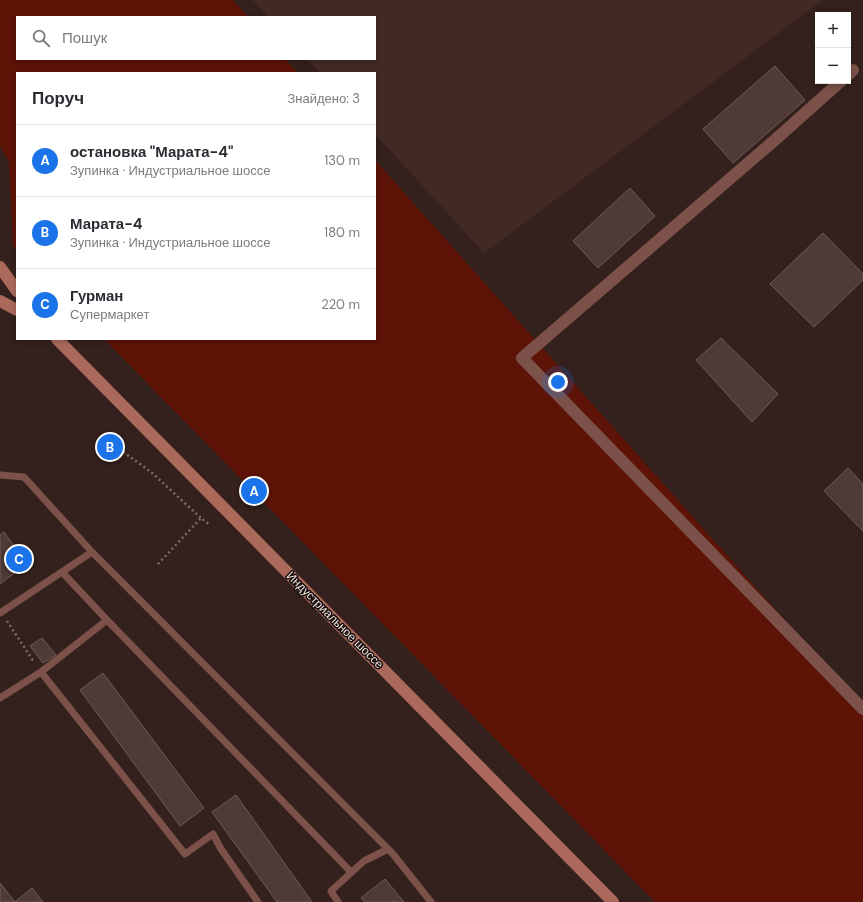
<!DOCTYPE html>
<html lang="uk">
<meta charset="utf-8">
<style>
body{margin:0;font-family:"DM Sans",sans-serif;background:#f2f2f3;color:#2b2b33}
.controls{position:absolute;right:12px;top:12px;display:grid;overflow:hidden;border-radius:0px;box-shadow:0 2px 6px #0003}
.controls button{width:36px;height:36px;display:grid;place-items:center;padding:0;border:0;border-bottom:1px solid #e1e1e2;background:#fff;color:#2b2b33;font:20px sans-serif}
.you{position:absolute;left:558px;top:382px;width:14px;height:14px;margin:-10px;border:3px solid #fff;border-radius:50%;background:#1a73e8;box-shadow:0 0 0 6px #1a73e833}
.badge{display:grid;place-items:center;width:26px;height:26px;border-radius:50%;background:#1a73e8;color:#fff;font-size:13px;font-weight:700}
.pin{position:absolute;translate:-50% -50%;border:2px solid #fff;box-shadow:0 1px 4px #0006}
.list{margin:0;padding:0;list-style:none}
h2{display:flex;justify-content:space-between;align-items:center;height:52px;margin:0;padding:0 16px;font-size:17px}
h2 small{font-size:13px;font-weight:400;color:#7c7c81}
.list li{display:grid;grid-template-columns:26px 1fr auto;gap:12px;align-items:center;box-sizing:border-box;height:72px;padding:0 16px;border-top:1px solid #e1e1e2}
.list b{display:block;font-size:15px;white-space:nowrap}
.list p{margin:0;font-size:13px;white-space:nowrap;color:#7c7c81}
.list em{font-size:13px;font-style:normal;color:#7c7c81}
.icon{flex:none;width:22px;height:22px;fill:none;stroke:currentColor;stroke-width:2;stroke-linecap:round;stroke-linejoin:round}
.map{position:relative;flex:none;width:863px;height:902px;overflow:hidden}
.search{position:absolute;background:#fff;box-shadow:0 2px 6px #0003;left:16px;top:16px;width:360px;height:44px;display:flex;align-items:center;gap:10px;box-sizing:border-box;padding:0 14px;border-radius:0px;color:#7c7c81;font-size:15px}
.panel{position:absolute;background:#fff;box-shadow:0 2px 6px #0003;left:16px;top:72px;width:360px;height:268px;border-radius:0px}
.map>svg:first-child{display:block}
.built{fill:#432924}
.green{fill:#5d1407}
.building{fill:#4f3a35;stroke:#705a55}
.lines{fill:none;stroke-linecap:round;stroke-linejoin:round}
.path{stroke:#7d6c68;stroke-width:2.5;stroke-dasharray:2 3;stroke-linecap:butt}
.lane{stroke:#7b5149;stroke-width:7}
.street{stroke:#7b5149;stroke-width:12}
.secondary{stroke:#ab695b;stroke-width:12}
.labels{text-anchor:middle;stroke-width:3;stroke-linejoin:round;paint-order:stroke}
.street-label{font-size:12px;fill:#efe2de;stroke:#150d0b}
</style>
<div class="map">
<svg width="863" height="902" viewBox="0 0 863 902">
<rect width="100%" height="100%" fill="#34201c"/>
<path class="built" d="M253,0h570l-339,253 -109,-119v-61h-55l-13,-14h68v-42h-107z"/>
<path class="green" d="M0,0h233l15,17h-231v42h268l13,14h-281v177l-4,-4 -4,-84 -9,-16z
M375,160l488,548v194h-208l-551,-563h271z"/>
<path class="building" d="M775,66l30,34 -72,63 -30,-34z
M630,188l25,28 -57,52 -25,-27z
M823,233l40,41v6l-49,47 -44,-43z
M721,338l57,56 -26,28 -56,-62z
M848,468l15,16v47l-39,-40z
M4,532l23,32 -27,20v-49z
M42,638l14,17 -13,8 -13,-17z
M103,673l101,135 -24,18 -100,-136z
M236,795l76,107h-35l-65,-90z
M385,879l19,23h-39l-4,-4z
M0,883l15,19 17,-14 11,14h-43z"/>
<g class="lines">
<path class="path" d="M115,446l36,26 50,46
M158,564l43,-46 8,6
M7,621l27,41"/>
<path class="lane" d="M0,475l24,2 68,75 301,302 38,48
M62,572l45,48
M0,613l92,-61
M0,698l41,-26
M258,902l-37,-53 -8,-15 -28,20 -144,-182 66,-52 244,252
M338,902l-7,-11 33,-30 24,-12"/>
<path class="street" d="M848,75l5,-5
M841,81l-65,58 -254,219 341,351"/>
<path class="secondary" d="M0,267l17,24
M0,301l17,9
M57,339l556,563"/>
</g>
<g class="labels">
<g class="street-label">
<text transform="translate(335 620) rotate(45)" y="4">Индустриальное шоссе</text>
</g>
</g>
</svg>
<div class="controls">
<button>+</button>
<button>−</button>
</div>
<div class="you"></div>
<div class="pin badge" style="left:254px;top:491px">A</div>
<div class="pin badge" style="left:110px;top:447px">B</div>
<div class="pin badge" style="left:19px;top:559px">C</div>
<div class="search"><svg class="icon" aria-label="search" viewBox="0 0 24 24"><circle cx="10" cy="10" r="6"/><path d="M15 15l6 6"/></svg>Пошук</div>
<section class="panel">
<h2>Поруч<small>Знайдено: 3</small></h2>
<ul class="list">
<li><span class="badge">A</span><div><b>остановка &quot;Марата-4&quot;</b><p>Зупинка · Индустриальное шоссе</p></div><em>130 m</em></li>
<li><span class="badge">B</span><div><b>Марата-4</b><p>Зупинка · Индустриальное шоссе</p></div><em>180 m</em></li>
<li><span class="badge">C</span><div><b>Гурман</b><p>Супермаркет</p></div><em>220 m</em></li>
</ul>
</section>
</div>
